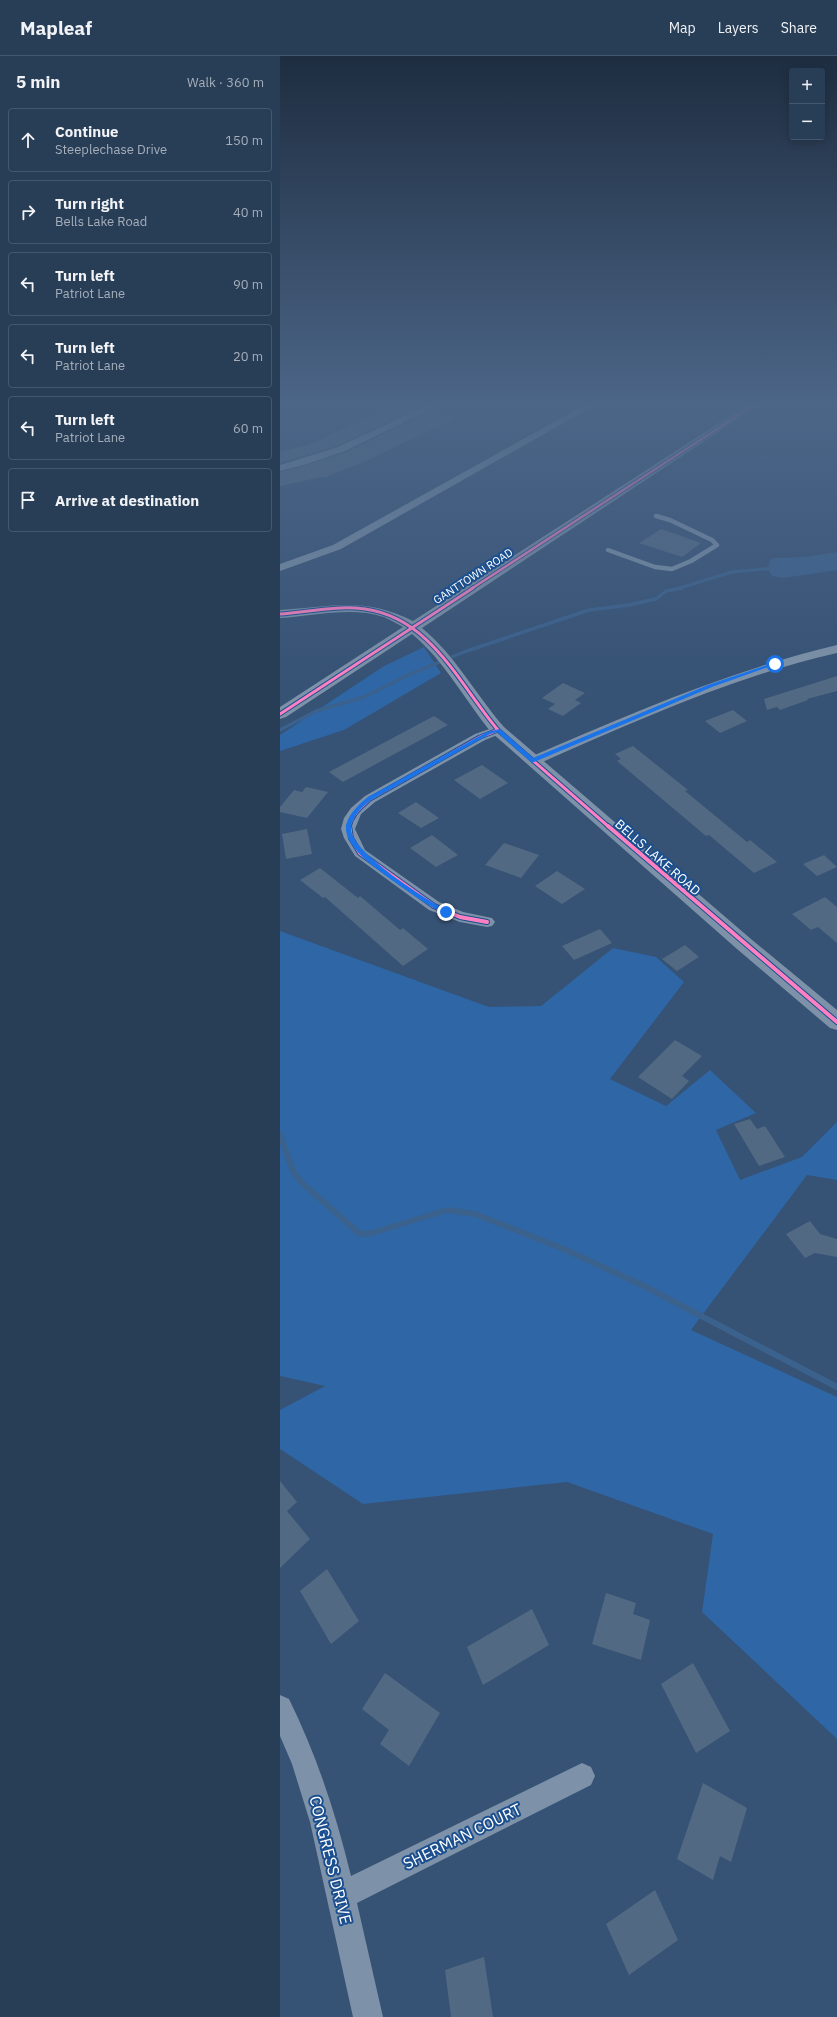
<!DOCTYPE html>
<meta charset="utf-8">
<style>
body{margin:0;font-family:"IBM Plex Sans",sans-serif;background:#30455d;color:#f1f3f6}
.controls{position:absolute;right:12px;top:12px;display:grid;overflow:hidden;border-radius:4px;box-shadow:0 2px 10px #0003}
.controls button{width:36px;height:36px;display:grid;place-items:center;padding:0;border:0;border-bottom:1px solid #44576d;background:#283e57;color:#f1f3f6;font:20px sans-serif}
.stop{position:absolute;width:12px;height:12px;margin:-9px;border:3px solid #1a73e8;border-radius:50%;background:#fff}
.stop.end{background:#1a73e8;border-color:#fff;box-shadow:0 1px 4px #0008}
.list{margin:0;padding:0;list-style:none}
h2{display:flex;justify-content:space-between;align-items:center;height:52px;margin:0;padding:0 16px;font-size:17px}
h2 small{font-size:13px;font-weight:400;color:#a5aeba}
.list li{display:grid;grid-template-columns:26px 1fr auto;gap:12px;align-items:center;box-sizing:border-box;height:64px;margin:0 8px 8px;padding:0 8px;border:1px solid #44576d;border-radius:4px}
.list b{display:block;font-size:15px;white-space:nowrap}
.list p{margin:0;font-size:13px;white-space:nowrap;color:#a5aeba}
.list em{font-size:13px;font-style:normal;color:#a5aeba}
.icon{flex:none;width:22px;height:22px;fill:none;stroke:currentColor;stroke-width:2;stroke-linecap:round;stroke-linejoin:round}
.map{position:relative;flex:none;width:557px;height:1961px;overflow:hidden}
header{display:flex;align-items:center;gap:24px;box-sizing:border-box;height:56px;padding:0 20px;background:#283e57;border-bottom:1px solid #44576d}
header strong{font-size:19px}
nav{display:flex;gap:22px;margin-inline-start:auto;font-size:14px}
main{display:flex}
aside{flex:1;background:#283e57}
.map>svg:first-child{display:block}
.green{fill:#2f66a5}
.water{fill:#3b618d}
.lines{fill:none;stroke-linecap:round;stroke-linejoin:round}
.stream-far2{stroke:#3b618d;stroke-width:3}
.stream-far1{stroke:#3b618d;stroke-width:3.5}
.stream{stroke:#3b618d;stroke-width:6}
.building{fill:#526984}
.service{stroke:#7d92a8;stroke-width:4.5}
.minor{fill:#7d92a8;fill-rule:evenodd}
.tertiary{fill:#7d92a8;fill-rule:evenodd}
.cycleway-far2-casing{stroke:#1b4f8f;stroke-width:4}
.cycleway-far1-casing{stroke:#1b4f8f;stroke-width:5}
.cycleway-casing{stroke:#1b4f8f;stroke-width:6}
.cycleway-far2{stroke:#ff80c0;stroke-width:2.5}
.cycleway-far1{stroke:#ff80c0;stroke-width:3}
.cycleway{stroke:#ff80c0;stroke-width:4}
.route{fill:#1a73e8}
.labels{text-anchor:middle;stroke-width:4;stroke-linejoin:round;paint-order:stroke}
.far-street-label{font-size:11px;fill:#fff;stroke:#1b4f8f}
.street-label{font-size:13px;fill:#fff;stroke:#1b4f8f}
.near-street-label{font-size:16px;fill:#fff;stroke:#1b4f8f}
</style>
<header>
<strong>Mapleaf</strong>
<nav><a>Map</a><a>Layers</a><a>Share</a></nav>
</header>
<main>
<aside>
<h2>5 min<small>Walk · 360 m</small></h2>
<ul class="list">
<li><svg class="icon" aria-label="ahead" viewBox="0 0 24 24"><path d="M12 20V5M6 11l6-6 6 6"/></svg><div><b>Continue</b><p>Steeplechase Drive</p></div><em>150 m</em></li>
<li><svg class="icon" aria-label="right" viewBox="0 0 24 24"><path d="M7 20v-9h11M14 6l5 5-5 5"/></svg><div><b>Turn right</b><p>Bells Lake Road</p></div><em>40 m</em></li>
<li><svg class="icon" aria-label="left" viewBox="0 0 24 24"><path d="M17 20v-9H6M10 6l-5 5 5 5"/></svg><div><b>Turn left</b><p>Patriot Lane</p></div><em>90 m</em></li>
<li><svg class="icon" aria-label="left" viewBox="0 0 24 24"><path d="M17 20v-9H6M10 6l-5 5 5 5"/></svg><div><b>Turn left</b><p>Patriot Lane</p></div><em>20 m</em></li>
<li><svg class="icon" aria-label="left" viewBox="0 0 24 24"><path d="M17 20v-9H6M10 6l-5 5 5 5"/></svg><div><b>Turn left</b><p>Patriot Lane</p></div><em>60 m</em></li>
<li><svg class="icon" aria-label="arrive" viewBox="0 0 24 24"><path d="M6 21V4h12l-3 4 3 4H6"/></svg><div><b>Arrive at destination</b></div></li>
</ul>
</aside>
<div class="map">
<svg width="557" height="1961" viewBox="0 0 557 1961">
<rect width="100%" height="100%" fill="#365274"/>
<path class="green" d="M144,591l17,26 -97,57 -64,21v-16l104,-69z
M0,875l209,76 52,-1 72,-58 43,9 28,25 -74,97 56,27 44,-36 46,43 -40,17 24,50 62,-23 35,-35v58l-30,-5 -116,155 146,67v342l-135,-127 11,-78 -146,-52 -204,22 -83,-55v-39l45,-24 -45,-10z"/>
<path class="water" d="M557,496v18l-54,8 -11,-2 -4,-7 2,-9 4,-2 31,-1z"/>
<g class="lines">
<path class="stream-far2" d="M396,533l56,-17 42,-4"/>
<path class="stream-far1" d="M0,674l36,-19 48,-14 44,-22 56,-23 125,-42 40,-5 27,-6 10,-8 16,-3"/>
<path class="stream" d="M0,1079l13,36 8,11 59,52 12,-1 75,-23 28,4 91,36 78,36 193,101"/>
</g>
<path class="building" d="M116,347h10l13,4 -82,39 -57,17v-11l31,-8z
M151,355l24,7 -93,45 -39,15 -2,-1 -41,9v-14l24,-6 42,-14z
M381,473l40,14 -19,14 -43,-14z
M557,620v15l-30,8 1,1 -28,10 -3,-3 -10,3 -3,-11z
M283,627l22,10 -10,7 6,3 -18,13 -15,-7 7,-5 -13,-6z
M453,654l14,11 -27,12 -15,-12z
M154,660l14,9 -105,57 -14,-10z
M353,690l55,44 -3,1 62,51 3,-2 27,22 -23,11 -45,-38 -3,1 -89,-75 4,-2 -6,-5z
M202,709l26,18 -28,16 -26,-19z
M26,731l22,5 -21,26 -27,-6v-5l14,-17 8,2z
M136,746l23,16 -18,10 -23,-15z
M27,773l5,25 -26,5 -4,-25z
M152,779l26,20 -22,12 -26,-19z
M224,787l35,12 -18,23 -36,-13z
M544,799l13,12 -20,9 -14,-12z
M40,812l38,30 2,-2 40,34 3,-2 25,21 -25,17 -78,-69 -2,1 -23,-18z
M277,815l28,18 -23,15 -27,-18z
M545,841l12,10v36l-19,-16 -7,3 -19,-16z
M320,873l12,14 -38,17 -12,-14z
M405,889l14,12 -22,14 -15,-12z
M395,984l27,16 -20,20 7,5 -17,18 -34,-22z
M470,1063l7,10 8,-3 20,31 -26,9 -25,-42z
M530,1165l10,13 17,5v18l-22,-4 -10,5 -19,-24z
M0,1425l17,21 -10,9 23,28 -30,29z
M47,1513l32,52 -28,23 -31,-53z
M326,1537l30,10 -3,11 17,6 -9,40 -49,-16z
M252,1553l17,36 -66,40 -16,-38z
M413,1607l37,68 -34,22 -35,-69z
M105,1617l55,40 -31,53 -29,-22 9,-14 -27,-21z
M423,1727l44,25 -16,54 -11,-6 -7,24 -36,-21z
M375,1834l23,50 -49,35 -23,-51z
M204,1901l9,60h-42l-6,-47z"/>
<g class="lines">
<path class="service" d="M328,494l47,17 17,2 19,-8 26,-16 -5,-5 -42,-20 -14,-4"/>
<path class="minor" d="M152,347h11l-98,48 -41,14 -24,6v-6l58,-18z
M308,347h11l-258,146 -61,22v-7l53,-19z
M452,347h14l9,4 -4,3z
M557,589v8c-105,24 -201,68 -299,111h-10l-2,-3 2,-3c102,-44 200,-87 309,-113z
M218,670l5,1 1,3 -1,3 -18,7 -110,62 -14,12 -6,15 10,21 74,52 24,10 29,6 3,4 -3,4 -5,1 -27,-5 -31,-12 -74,-54 -11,-18 -3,-9 3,-11 7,-10 14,-12 110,-62z
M0,1639l9,4c28,57 47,115 62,177l231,-113 9,4 4,9 -4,9 -234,118 26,114h-30l-43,-195 -18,-58 -12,-28z"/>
<path class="tertiary" d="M470,347h12l-340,225c33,27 54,67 82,99l247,212 86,71v20l-7,-2 -93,-79 -245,-216c-27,-32 -47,-72 -80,-99l-126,83 -6,2v-12l123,-80c-6,-3 -12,-7 -19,-10 -33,-11 -70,-1 -104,1v-8c52,-3 83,-14 133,11z"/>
<g class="cycleway-far2-casing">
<path id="cycleway-far2" d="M191,533l286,-186"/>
</g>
<g class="cycleway-far1-casing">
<path id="cycleway-far1" d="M0,558c28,-2 57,-9 85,-5 66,9 94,75 133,121l111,97
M0,658l193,-126
M69,771c3,-13 11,-19 21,-28l110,-62 18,-7"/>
</g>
<g class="cycleway-casing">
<path id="cycleway" d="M69,770l2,12 9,15 74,53 26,11 27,5
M328,770l229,196"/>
</g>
<use href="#cycleway-far2" class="cycleway-far2"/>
<use href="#cycleway-far1" class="cycleway-far1"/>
<use href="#cycleway" class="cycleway"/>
</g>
<linearGradient id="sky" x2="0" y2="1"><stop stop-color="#1e2d40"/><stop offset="0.56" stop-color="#4c6688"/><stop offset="1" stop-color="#4c6688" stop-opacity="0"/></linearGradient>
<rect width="557" height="622" fill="url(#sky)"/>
<path class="route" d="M493,607l4,1 -65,23 -178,75h-3l-34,-30 -7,2 -119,66c-8,6 -20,17 -20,29 1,24 76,71 97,82v3c-9,1 -73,-45 -82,-54 -8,-7 -19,-19 -20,-30 -1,-13 13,-26 22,-33l119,-65 13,-3 33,29 175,-73z"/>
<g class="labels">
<g class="far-street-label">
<text transform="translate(193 520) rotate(-33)" y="4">GANTTOWN ROAD</text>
</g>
<g class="street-label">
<text transform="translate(378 801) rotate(41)" y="5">BELLS LAKE ROAD</text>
</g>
<g class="near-street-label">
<text transform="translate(182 1780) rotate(-26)" y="6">SHERMAN COURT</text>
<text transform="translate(51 1804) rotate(76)" y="6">CONGRESS DRIVE</text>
</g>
</g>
</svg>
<div class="controls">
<button>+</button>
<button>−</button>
</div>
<div class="stop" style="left:495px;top:608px"></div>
<div class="stop end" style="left:166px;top:856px"></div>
</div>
</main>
